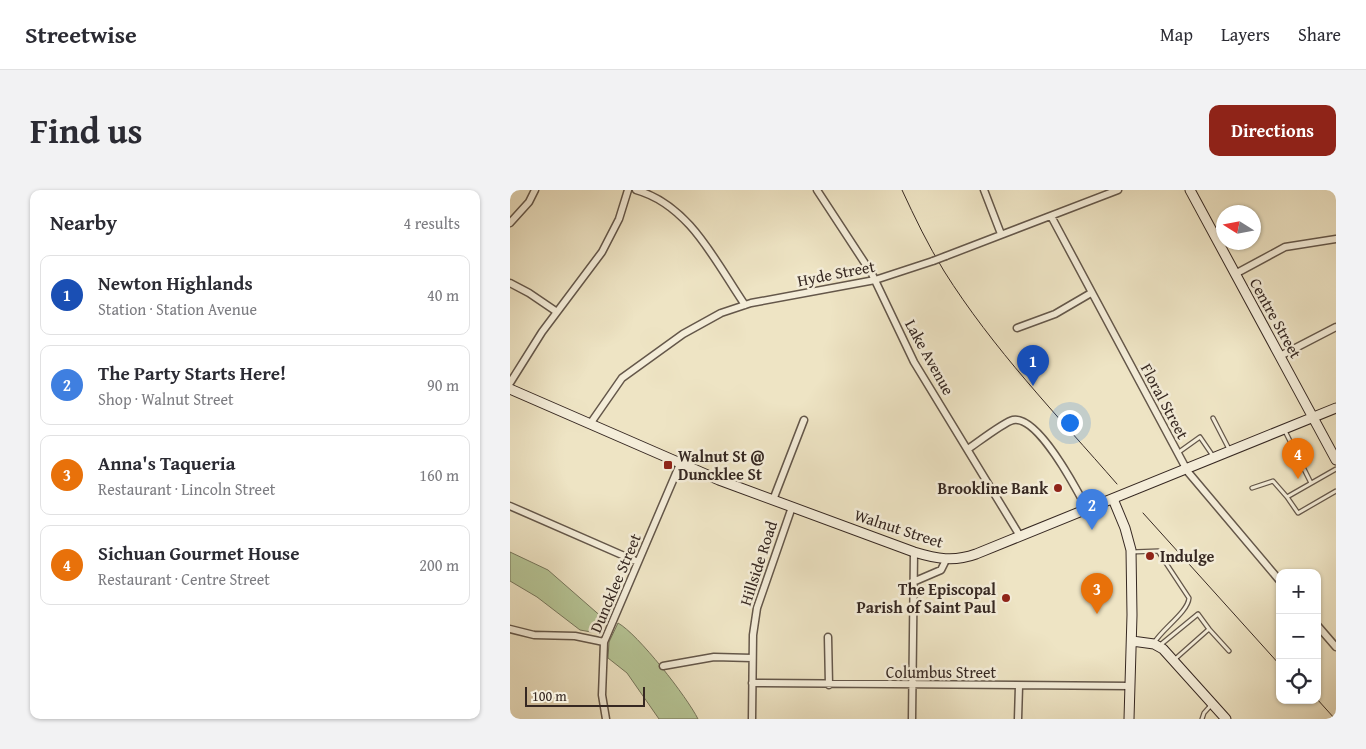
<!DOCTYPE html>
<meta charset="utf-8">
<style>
body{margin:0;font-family:"Gentium Book Plus",serif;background:#f2f2f3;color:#2b2b33}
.controls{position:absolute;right:15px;bottom:15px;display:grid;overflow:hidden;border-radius:10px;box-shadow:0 1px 4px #0004}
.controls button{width:45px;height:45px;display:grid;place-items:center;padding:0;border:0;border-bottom:1px solid #e1e1e2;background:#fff;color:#2b2b33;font:25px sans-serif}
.compass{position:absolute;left:706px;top:15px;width:45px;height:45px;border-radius:50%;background:#fff;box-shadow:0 1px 4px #0004;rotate:281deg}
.scale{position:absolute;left:15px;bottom:12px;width:120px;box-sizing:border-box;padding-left:5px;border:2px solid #362822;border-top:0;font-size:14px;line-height:18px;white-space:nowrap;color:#362822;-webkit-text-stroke:4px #f4edd9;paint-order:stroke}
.you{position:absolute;left:559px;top:232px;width:18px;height:18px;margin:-12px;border:4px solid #fff;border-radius:50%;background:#1a73e8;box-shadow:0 0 0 8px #1a73e833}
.badge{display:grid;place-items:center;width:32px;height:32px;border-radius:50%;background:#8f2418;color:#fff;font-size:16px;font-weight:700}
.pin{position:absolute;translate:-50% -41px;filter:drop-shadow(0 1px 2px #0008)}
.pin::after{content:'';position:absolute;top:26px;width:18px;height:15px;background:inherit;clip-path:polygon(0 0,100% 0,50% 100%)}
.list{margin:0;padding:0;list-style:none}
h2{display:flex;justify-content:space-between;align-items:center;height:65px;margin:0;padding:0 20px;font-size:21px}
h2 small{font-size:16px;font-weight:400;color:#7c7c81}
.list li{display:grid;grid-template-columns:32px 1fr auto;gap:15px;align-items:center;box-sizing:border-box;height:80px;margin:0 10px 10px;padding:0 10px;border:1px solid #e1e1e2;border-radius:10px}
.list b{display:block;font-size:19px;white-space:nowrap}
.list p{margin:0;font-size:16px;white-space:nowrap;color:#7c7c81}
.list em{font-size:16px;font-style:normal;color:#7c7c81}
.icon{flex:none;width:28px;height:28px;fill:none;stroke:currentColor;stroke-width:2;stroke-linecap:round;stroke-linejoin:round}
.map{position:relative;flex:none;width:826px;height:529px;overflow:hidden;border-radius:10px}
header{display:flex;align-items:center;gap:30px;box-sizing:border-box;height:70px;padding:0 25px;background:#fff;border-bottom:1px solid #e1e1e2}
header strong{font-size:24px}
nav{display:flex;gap:28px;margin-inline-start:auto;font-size:18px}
.intro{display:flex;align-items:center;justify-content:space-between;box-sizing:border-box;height:120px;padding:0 30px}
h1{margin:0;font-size:35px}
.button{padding:12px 22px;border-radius:10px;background:#8f2418;color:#fff;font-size:18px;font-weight:700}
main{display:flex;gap:30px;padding:0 30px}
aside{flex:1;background:#fff;border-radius:10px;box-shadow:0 1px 4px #0004}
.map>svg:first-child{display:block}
.green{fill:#b6c596;stroke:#76765c}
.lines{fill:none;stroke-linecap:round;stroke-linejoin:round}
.lane-casing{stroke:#64574a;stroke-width:5.5}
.street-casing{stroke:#64574a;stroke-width:9}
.secondary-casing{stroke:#362822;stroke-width:11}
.lane{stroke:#f4edd9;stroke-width:3}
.street{stroke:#f4edd9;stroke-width:6}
.secondary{stroke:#f4edd9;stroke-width:9}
.tram{stroke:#362822;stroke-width:1}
.street-bridge-casing{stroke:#64574a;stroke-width:9;stroke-linecap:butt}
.street-bridge{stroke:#f4edd9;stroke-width:6}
.poi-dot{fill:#8f2418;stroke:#f4edd9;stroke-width:2}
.labels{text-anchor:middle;stroke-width:5;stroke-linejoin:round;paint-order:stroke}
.street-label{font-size:16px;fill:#362822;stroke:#f4edd9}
.poi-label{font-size:16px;font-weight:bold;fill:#362822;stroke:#f4edd9;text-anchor:start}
</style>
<header>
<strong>Streetwise</strong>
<nav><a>Map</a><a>Layers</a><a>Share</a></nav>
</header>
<div class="intro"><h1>Find us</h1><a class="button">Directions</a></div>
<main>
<aside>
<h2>Nearby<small>4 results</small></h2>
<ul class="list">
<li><span class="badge" style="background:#1a4fb4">1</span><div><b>Newton Highlands</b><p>Station · Station Avenue</p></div><em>40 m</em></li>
<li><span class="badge" style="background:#3f7fe0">2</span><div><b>The Party Starts Here!</b><p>Shop · Walnut Street</p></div><em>90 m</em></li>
<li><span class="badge" style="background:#e8710a">3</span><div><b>Anna's Taqueria</b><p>Restaurant · Lincoln Street</p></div><em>160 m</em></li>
<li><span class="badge" style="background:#e8710a">4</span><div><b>Sichuan Gourmet House</b><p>Restaurant · Centre Street</p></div><em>200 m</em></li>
</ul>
</aside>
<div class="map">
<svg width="826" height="529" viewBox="0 0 826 529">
<rect width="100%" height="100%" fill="#eee4c4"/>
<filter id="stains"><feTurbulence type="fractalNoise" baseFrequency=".004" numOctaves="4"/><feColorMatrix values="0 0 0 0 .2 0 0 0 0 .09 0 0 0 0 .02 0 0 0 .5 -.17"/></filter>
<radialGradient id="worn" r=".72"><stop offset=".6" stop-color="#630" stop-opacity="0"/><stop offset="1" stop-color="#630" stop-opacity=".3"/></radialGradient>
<path class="green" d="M0,362l38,18 56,49 -6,11 -7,2 -11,-2 -43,-33 -27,-16z
M108,433c20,11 69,74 80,96h-39l-32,-46 -19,-15 1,-16z"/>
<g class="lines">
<g class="lane-casing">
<path id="lane" d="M703,228l16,31
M775,241l26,52
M669,262l21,-15 13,19
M826,279l-49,28 11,16 38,-22
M742,298l21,-7 14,16
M621,362l27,-1 31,47c-1,14 -27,31 -35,45
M699,439l20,22
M649,456l39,-32 11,15 -35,31
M692,529l2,-6 8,-9"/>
</g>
<g class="street-casing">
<path id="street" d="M126,0c54,15 80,73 109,115
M307,0l55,84 42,88 106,174
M474,0l17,44
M541,26l137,256 92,109
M0,33l19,-21 6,-12
M436,66l172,-66
M725,84l50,-27 51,-8
M0,93l19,10 28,19
M507,138l38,-14 36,-21
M770,166l56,-29
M0,193l32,-51 60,-80 17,-33 9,-29
M80,234l32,-46 61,-44 38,-21 30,-10 124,-23 58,-19
M458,259c9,-6 36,-27 45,-29 25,-5 64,70 74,89
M263,310l31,-80
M0,316l128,56
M403,392l28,-12 5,-10
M807,435l19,22
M0,439l24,6 41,1 29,6
M318,447l1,48
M153,476l51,-9 38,1
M242,493l378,3
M96,529l-4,-24 2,-53 76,-178
M242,529l1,-84 4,-27 35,-101
M402,529l2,-167
M508,529l1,-33"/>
</g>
<g class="secondary-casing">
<path id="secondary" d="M680,0l146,270
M0,199l209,91 195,72c23,7 40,10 62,2l360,-146
M603,309l12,29 6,22 1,65 -3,104
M622,451l22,3 9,5 63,70"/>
</g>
<use href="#lane" class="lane"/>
<use href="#street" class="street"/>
<use href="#secondary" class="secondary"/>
<path class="tram" d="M392,0c13,28 26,55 42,81 49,78 113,144 173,213
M633,323l137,152
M807,509l18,20"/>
<g class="street-bridge-casing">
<path id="street-bridge" d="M423,71l13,-5"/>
</g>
<use href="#street-bridge" class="street-bridge"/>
</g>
<g class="poi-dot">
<rect x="153" y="270" width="10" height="10" rx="2.5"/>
<circle cx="548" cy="298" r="5"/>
<circle cx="640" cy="366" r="5"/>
<circle cx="496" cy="408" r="5"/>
</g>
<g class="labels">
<g class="street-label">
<text transform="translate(326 83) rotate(-11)" y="6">Hyde Street</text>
<text transform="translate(766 128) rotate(61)" y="6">Centre Street</text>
<text transform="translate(420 167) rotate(61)" y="6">Lake Avenue</text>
<text transform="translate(655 211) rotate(62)" y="6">Floral Street</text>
<text transform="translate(389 338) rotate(18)" y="6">Walnut Street</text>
<text transform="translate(248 373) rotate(-72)" y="6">Hillside Road</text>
<text transform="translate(105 393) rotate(-67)" y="6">Duncklee Street</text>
<text x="431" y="488">Columbus Street</text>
</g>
<g class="poi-label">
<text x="168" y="272">Walnut St @<tspan x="168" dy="18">Duncklee St</tspan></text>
<text x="538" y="304" text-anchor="end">Brookline Bank</text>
<text x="650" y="372">Indulge</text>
<text x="486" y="405" text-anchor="end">The Episcopal<tspan x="486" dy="18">Parish of Saint Paul</tspan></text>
</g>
</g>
<rect width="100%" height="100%" filter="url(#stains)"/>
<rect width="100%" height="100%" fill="url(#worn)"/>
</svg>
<div class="controls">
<button>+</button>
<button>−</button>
<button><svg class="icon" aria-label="locate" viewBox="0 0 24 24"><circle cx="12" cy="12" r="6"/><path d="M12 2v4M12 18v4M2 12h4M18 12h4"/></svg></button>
</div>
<svg class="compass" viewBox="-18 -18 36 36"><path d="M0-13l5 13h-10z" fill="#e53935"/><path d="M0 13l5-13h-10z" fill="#7c7c81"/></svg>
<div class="scale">100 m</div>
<div class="you"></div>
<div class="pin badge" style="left:523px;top:196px;background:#1a4fb4">1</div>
<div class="pin badge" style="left:582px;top:340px;background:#3f7fe0">2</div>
<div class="pin badge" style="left:587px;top:424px;background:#e8710a">3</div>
<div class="pin badge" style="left:788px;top:289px;background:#e8710a">4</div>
</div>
</main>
